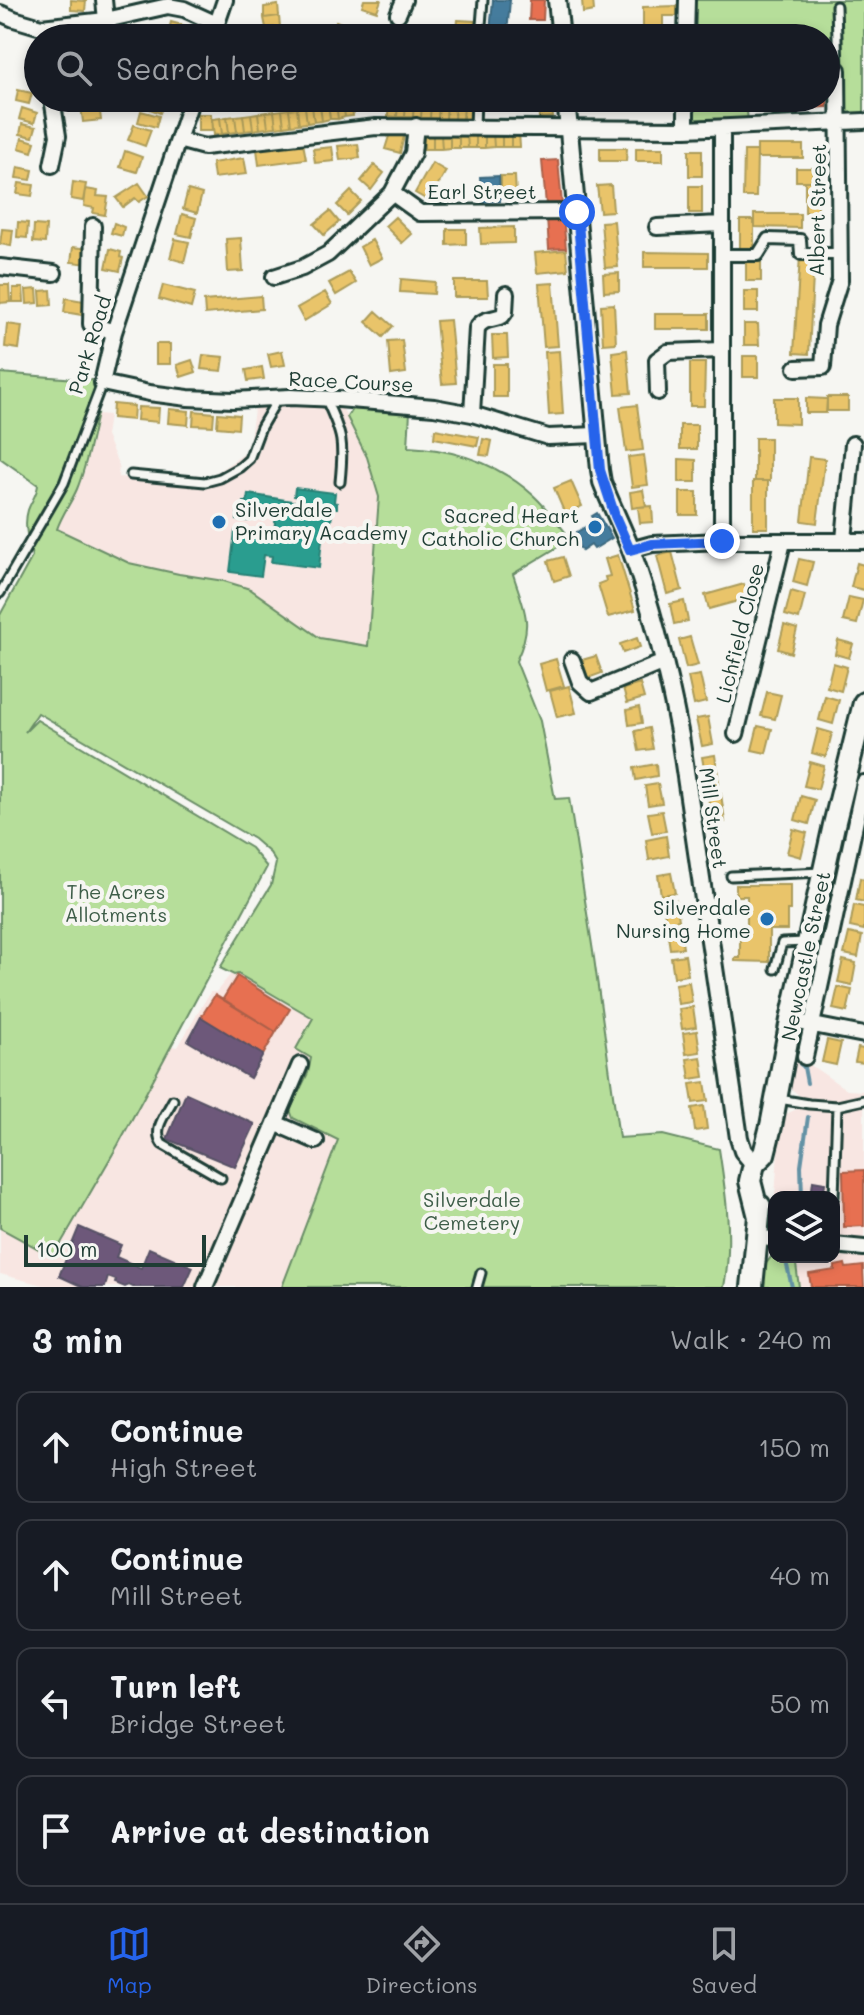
<!DOCTYPE html>
<meta charset="utf-8">
<style>
body{margin:0;font-family:Mali,sans-serif;background:#242831;color:#f1f3f6}
.controls{position:absolute;right:24px;bottom:24px;display:grid;overflow:hidden;border-radius:16px;box-shadow:0 4px 12px #0003}
.controls button{width:72px;height:72px;display:grid;place-items:center;padding:0;border:0;border-bottom:2px solid #363941;background:#171b24;color:#f1f3f6;font:40px sans-serif}
.scale{position:absolute;left:24px;bottom:20px;width:182px;box-sizing:border-box;padding-left:8px;border:4px solid #1f3d34;border-top:0;font-size:22px;line-height:28px;white-space:nowrap;color:#1f3d34;-webkit-text-stroke:6px #f6f6f2;paint-order:stroke}
.stop{position:absolute;width:24px;height:24px;margin:-18px;border:6px solid #2563eb;border-radius:50%;background:#fff}
.stop.end{background:#2563eb;border-color:#fff;box-shadow:0 2px 8px #0008}
.list{margin:0;padding:0;list-style:none}
h2{display:flex;justify-content:space-between;align-items:center;height:104px;margin:0;padding:0 32px;font-size:34px}
h2 small{font-size:26px;font-weight:400;color:#9ea1a6}
.list li{display:grid;grid-template-columns:52px 1fr auto;gap:24px;align-items:center;box-sizing:border-box;height:112px;margin:0 16px 16px;padding:0 16px;border:2px solid #363941;border-radius:16px}
.list b{display:block;font-size:30px;white-space:nowrap}
.list p{margin:0;font-size:26px;white-space:nowrap;color:#9ea1a6}
.list em{font-size:26px;font-style:normal;color:#9ea1a6}
.icon{flex:none;width:44px;height:44px;fill:none;stroke:currentColor;stroke-width:2;stroke-linecap:round;stroke-linejoin:round}
.map{position:relative;flex:none;width:864px;height:1287px;overflow:hidden}
.search{position:absolute;background:#171b24;box-shadow:0 4px 12px #0003;left:24px;right:24px;top:24px;height:88px;display:flex;align-items:center;gap:20px;box-sizing:border-box;padding:0 28px;border-radius:44px;color:#9ea1a6;font-size:30px}
.sheet{height:616px;background:#171b24}
nav{display:flex;justify-content:space-around;align-items:center;box-sizing:border-box;height:112px;border-top:2px solid #363941;background:#171b24;font-size:22px;color:#9ea1a6}
nav a{display:grid;justify-items:center;gap:4px}
nav .on{color:#2563eb}
.map>svg:first-child{display:block}
.built{fill:#f8e6e2}
.green{fill:#b6de9a;stroke:#6a8e67;stroke-width:2}
.homes{fill:#e9c46a;stroke:#ac9c5a;stroke-width:2}
.shops{fill:#e76f51;stroke:#ab6048;stroke-width:2}
.offices{fill:#6d597a;stroke:#565165;stroke-width:2}
.schools{fill:#2a9d8f;stroke:#278074;stroke-width:2}
.public{fill:#457b9d;stroke:#3a687e;stroke-width:2}
.lines{fill:none;stroke-linecap:round;stroke-linejoin:round}
.stream{stroke:#6492a5;stroke-width:4}
.service-casing{stroke:#1f3d34;stroke-width:13}
.pedestrian-casing{stroke:#1f3d34;stroke-width:16}
.minor-casing{stroke:#1f3d34;stroke-width:20}
.tertiary-casing{stroke:#1f3d34;stroke-width:22}
.secondary-casing{stroke:#1f3d34;stroke-width:26}
.service{stroke:#f6f6f2;stroke-width:7}
.pedestrian{stroke:#f6f6f2;stroke-width:10}
.minor{stroke:#f6f6f2;stroke-width:14}
.tertiary{stroke:#f6f6f2;stroke-width:16}
.secondary{stroke:#f6f6f2;stroke-width:20}
.route{stroke:#2563eb;stroke-width:10}
.poi-dot{fill:#1f6fb2;stroke:#f6f6f2;stroke-width:3}
.labels{text-anchor:middle;stroke-width:8;stroke-linejoin:round;paint-order:stroke}
.street-label{font-size:20px;fill:#1f3d34;stroke:#f6f6f2}
.poi-label{font-size:20px;fill:#1f3d34;stroke:#f6f6f2;text-anchor:end}
.park-label{font-size:20px;fill:#3d5d48;stroke:#f6f6f2}
</style>
<div class="map">
<svg width="864" height="1287" viewBox="0 0 864 1287">
<rect width="100%" height="100%" fill="#f6f6f2"/>
<filter id="ink" filterUnits="userSpaceOnUse"><feTurbulence type="fractalNoise" baseFrequency=".0125" numOctaves="2"/><feDisplacementMap in="SourceGraphic" scale="16" xChannelSelector="R" yChannelSelector="G"/><feConvolveMatrix kernelMatrix="1 2 1 2 8 2 1 2 1" color-interpolation-filters="sRGB"/></filter>
<g filter="url(#ink)">
<path class="built" d="M262,404l80,3 25,50 12,40 -11,149 -48,-8 -70,-49 -26,-8 -45,-7 -50,-11 -72,-34 5,-14 15,-25 9,-27 11,-49 12,1 -3,21 13,30 -1,11 64,6 31,-8 35,-24 6,-41z
M231,974l3,1 4,-1 14,7 62,37 -18,31 15,9 -3,15 -18,37 48,29 -56,148h-232l-50,-13v-46l52,29 66,-112 53,-99 7,1 32,-55h6z
M795,1060l14,4 38,26 17,1v196h-65l-4,-30h39v-60h-59l4,-61 5,-21 15,-7 1,-12 -11,-9z"/>
<path class="green" d="M691,0h173v116l-21,1 -2,-47h-15v-32h-135z
M692,98h54l2,25 -56,2z
M0,373l101,8 -17,37 13,-4c-6,24 -10,51 -20,75 -6,14 -15,25 -20,40l72,34 50,11 45,7 26,8 70,49 48,8 11,-149 -12,-40 -20,-40 5,-8 58,2 -2,36c47,2 91,17 126,49 14,13 25,29 37,43l-58,35c12,38 21,49 3,87l24,60 15,78 14,-1 25,160 25,180 44,-3 56,14c7,45 14,92 5,138h-442l56,-147 -45,-22 -3,-8 18,-37 3,-15 -15,-9 17,-31 -75,-44 -4,1 -14,-7 51,-83 5,-22 -6,-10 -16,-14 -216,-126 -13,19 12,-12 214,128 16,19 -149,278 -65,112 -53,-29v-613l32,-58c-3,-15 -9,-31 -4,-47 3,-9 9,-15 10,-25l-38,-27z
M774,1253v4h21l4,30h-36l2,-22z"/>
<path class="homes" d="M71,0l15,1 -1,10 -14,-1z
M364,0h17l-4,11 -15,-5z
M582,0h11l1,11 -11,2z
M278,5l1,11 -15,2v-11z
M677,6v10h-14v19h13v3h-33v-31z
M279,16l1,11 -14,1 -2,-10z
M458,20l17,1 -2,17h-17z
M336,21l23,9 -3,8 -26,-1z
M171,22l18,5 -2,11 -19,-4z
M18,90l14,3 -3,11 -13,-3z
M150,98l14,4 -4,11 -13,-5z
M361,98h13l-1,12 -13,-1z
M538,98h13l2,19 -14,1z
M749,98h38v5l-38,3z
M389,100h9l-1,17 -9,-1z
M398,100l8,1 -1,16h-8z
M351,101l2,15 -8,1 -2,-15z
M406,101h8l-1,16h-8z
M414,101l8,1 -1,16 -8,-1z
M343,102l2,15 -7,2 -2,-16z
M422,102h9l-1,16h-9z
M431,102l8,1 -1,16 -8,-1z
M336,103l2,16h-8l-2,-15z
M439,103h8l-1,16h-8z
M447,103l8,1 -1,16 -8,-1z
M99,104l2,16 -18,2 -2,-16z
M328,104l2,15 -8,2 -2,-16z
M455,104h9l-1,16h-9z
M464,104l8,1 -1,16 -8,-1z
M320,105l2,16 -8,1 -2,-16z
M312,106l2,16 -7,1 -2,-16z
M305,107l2,16 -8,1 -2,-16z
M22,108l15,5 -3,10 -15,-4z
M297,108l2,16 -8,1 -2,-16z
M289,109l2,16 -7,1 -2,-16z
M282,110l2,16 -8,1 -2,-16z
M141,111l18,5 -3,11 -18,-5z
M274,111l2,16 -8,1 -2,-16z
M266,112l2,16 -8,1 -2,-16z
M258,113l2,16 -7,1 -2,-16z
M198,114h13l1,17h-14z
M251,114l2,16 -8,1 -2,-16z
M243,115l2,16 -8,1 -2,-16z
M235,116l2,16 -8,1 -2,-16z
M227,117l2,16 -7,1 -2,-16z
M220,118l2,16 -8,1 -2,-16z
M22,124l14,3 -3,10 -13,-3z
M134,125l17,5 -6,16 -17,-6z
M519,132l1,15h-9v-14z
M390,133l14,3 -4,17 -15,-4z
M493,133h9v14h-8z
M493,133l1,14 -9,1v-14z
M502,133h9v14h-9z
M450,134h9v14h-9z
M450,134v14l-8,1 -1,-14z
M459,134h8l1,14h-9z
M467,134h9v14h-8z
M476,134h9v14h-9z
M424,135h9v14h-9z
M433,135h8l1,14h-9z
M22,138l13,4 -3,10 -13,-4z
M303,143l3,16 -47,6 -2,-16z
M358,144l2,14 -20,2 -2,-14z
M757,145h46v13h-46z
M332,147l2,14 -19,2 -2,-14z
M600,148h27l-1,13h-26z
M636,148h27v13h-27z
M689,150h13v26h-13z
M125,151l17,6 -5,15 -17,-5z
M744,151h13l-1,46h-13z
M244,158l3,16 -33,4 -2,-15z
M432,163l14,8 -17,30 -14,-8z
M374,165l10,8 -13,17 -10,-9z
M18,167l15,3 -2,10 -15,-2z
M796,168h17l-1,13h-16z
M501,176h14l1,20h-15z
M805,181h13v31h-13z
M73,182l13,2 -3,17 -12,-2z
M19,183l15,2 -2,11 -15,-2z
M139,183l9,13 -9,6 -4,-4 -12,9 -7,-9z
M611,185l2,26 -13,1 -3,-26z
M689,186h13v27h-13z
M86,189l12,2 -1,5 11,1 -3,18 -12,-2 1,-5 -10,-2z
M188,190l14,4 -5,19 -14,-4z
M351,191l10,10 -14,14 -10,-10z
M330,211l9,11 -15,13 -10,-11z
M182,214l14,4 -5,19 -14,-3z
M754,214h46v14l-46,-1z
M395,217l17,17 -10,9 -17,-17z
M740,220h14v31h-14z
M614,221l4,46 -13,1 -4,-46z
M18,222l10,1 -1,15 -10,-1z
M114,223l10,4 -2,9 -11,-3z
M34,225l12,1 -1,17 -12,-1z
M514,227v16l-33,1 -1,-16z
M2,229l11,1 -2,16 -11,-2z
M447,229h19v15l-19,1z
M241,238l2,33 -15,1 -2,-33z
M175,239l14,3 -5,20 -14,-4z
M372,240l10,18 -13,7 -9,-18z
M73,247l17,2 -2,15 -17,-2z
M110,249l11,3 -1,5 3,1 -3,13 -14,-3z
M566,250l2,20 -31,3 -2,-20z
M644,252l64,1v14h-64z
M800,255l14,1 -5,98 -15,-1z
M746,259h15v22h-15z
M349,272l7,11 -20,12 -7,-12z
M619,273v18l-15,1 -1,-18z
M401,279l34,3 -1,12 -34,-2z
M454,281h33l1,16h-34z
M553,283l5,63 -14,1 -5,-63z
M0,285h9l1,17 -10,1z
M163,285l32,8 -4,15 -32,-9z
M13,288h10l1,14h-11z
M37,289l1,14 -11,1 -1,-14z
M51,290l1,15 -11,1 -1,-15z
M744,291h14v21h-14z
M325,292l7,12 -28,17 -7,-13z
M261,296l1,13 -57,5 -1,-13z
M66,298l18,3 -2,14 -18,-3z
M614,304l2,39 -13,1 -2,-39z
M376,311l17,15 -10,11 -17,-15z
M655,314h54v15h-54z
M450,320l6,63 -14,1 -6,-63z
M7,324l15,2 -3,23 -14,-2z
M744,324h14l1,21h-15z
M492,335h15l1,22 -15,1z
M402,340l4,33 -15,2 -3,-34z
M156,344h14v20h-14z
M627,350l4,43 -15,1 -4,-42z
M282,351l3,14 -14,2 -3,-13z
M559,351l4,63 -14,1 -4,-63z
M203,355l21,2 -2,14 -21,-2z
M743,356h15v21h-15z
M192,360l4,12 -15,5 -4,-12z
M690,363h15l-1,43h-14z
M493,364h14v33h-14z
M262,367l2,12 -16,2 -2,-11z
M827,397h21v14h-21z
M774,398h24v26l-24,-1z
M806,398l21,1 -1,14h-20z
M113,404l21,2 -1,14 -21,-2z
M637,405l6,45 -17,2 -6,-45z
M138,407l21,1 -1,14 -21,-2z
M169,409l20,2 -1,14 -20,-2z
M194,411l20,2 -1,13 -20,-1z
M218,413l21,2 -1,14 -21,-2z
M680,425h17v24h-17z
M435,429l44,8 -2,9 -43,-8z
M755,438h15v43h-15z
M483,439l9,2 -3,15 -9,-1z
M644,455l4,30 -16,2 -4,-30z
M809,457l16,2 -8,64 -15,-2z
M679,459l17,1v22h-17z
M571,481l11,25 -17,8 -11,-26z
M753,481h15v47h-15z
M643,490l3,16 -14,2 -2,-16z
M680,492h17v23h-17z
M652,506l1,16 -13,1 -2,-16z
M672,552l10,38 -15,4 -10,-38z
M618,555l17,55 -27,7 -10,-33 8,-3 -1,-4 5,-1 -5,-17z
M563,557l6,19 -15,5 -6,-20z
M799,559l14,3 -6,24 -14,-4z
M857,563l7,2v25l-13,-3z
M744,584l5,14 -40,11 -4,-14z
M791,591l14,4 -6,24 -14,-4z
M849,597l14,3 -6,24 -14,-3z
M684,601l4,20 -14,3 -4,-20z
M784,625l13,4 -6,24 -13,-4z
M690,637l8,28 -12,3 -7,-28z
M637,638l3,9 -17,6 -3,-9z
M838,640l15,4 -4,14 -14,-4z
M596,656l6,17 -14,5 -6,-18z
M556,659l8,27 -18,5 -7,-27z
M833,663l14,4 -6,24 -14,-4z
M700,675l6,27 -12,3 -6,-28z
M640,684l4,14 -17,5 -4,-14z
M569,686l7,27 -19,4 -7,-26z
M767,692l14,3 -6,24 -14,-3z
M825,696l14,4 -6,24 -14,-4z
M639,707l3,16 -13,2 -2,-15z
M708,717l5,27 -11,2 -6,-27z
M758,726l14,3 -6,24 -14,-3z
M649,728l4,21 -14,2 -4,-20z
M818,729l14,4 -6,24 -14,-4z
M715,755l4,28 -12,2 -5,-28z
M810,762l14,4 -6,23 -14,-3z
M656,764l1,12 -21,4 -2,-12z
M658,784l4,19 -14,2 -3,-19z
M721,794l4,28 -13,2 -4,-28z
M801,796l14,4 -6,24 -14,-4z
M662,811l4,20 -14,2 -4,-20z
M793,829l14,4 -6,24 -14,-4z
M666,836l3,20 -20,4 -3,-20z
M671,873l4,20 -14,2 -3,-20z
M860,878l4,1v23l-8,-2z
M736,885h54v25h-3v20h-18v32l-34,-1v-3h5v-30h7v-32h-11z
M676,900l3,20 -13,2 -3,-19z
M854,905l10,2v23l-14,-3z
M680,927l3,21 -13,1 -3,-20z
M849,933l13,3 -4,21 -14,-3z
M685,955l3,20 -14,2 -3,-20z
M843,960l13,3 -4,22 -14,-3z
M689,982l3,20 -14,2 -3,-20z
M838,987l14,3 -5,22 -14,-3z
M693,1007l3,20 -14,2 -3,-20z
M697,1031l3,21 -14,2 -3,-21z
M827,1040l14,3 -5,22 -14,-3z
M858,1048l6,1v14l-9,-1z
M701,1057l3,20 -14,2 -3,-20z
M705,1082l3,19 -15,2 -3,-19z
M704,1106l3,23 -12,2 -3,-23z"/>
<path class="shops" d="M530,0h14l-1,20h-14z
M827,86v21l-25,1v-10h24z
M558,160l4,44 -16,1 -4,-44z
M563,216l3,32 -17,1 -2,-31z
M237,976l53,33 -14,23 -53,-33z
M215,995l61,37 -13,23 -62,-38z
M864,1170v56l-20,1 -1,-56z
M845,1264l1,4 17,-2 1,21h-53l-2,-13 26,-4v-4z"/>
<path class="offices" d="M201,1017l62,38 -13,23 -62,-37z
M186,1093l69,31 -20,43 -68,-28z
M813,1181l12,2 -2,14h-12z
M79,1227l42,18 -5,12 25,11 8,-20 44,19 -9,20h-51l-4,-2 -4,2 -10,-4 1,-3 -8,-3 -3,10h-22l-24,-11z"/>
<path class="schools" d="M295,488l40,5 -1,9 3,1v5h-4l-2,13 -7,-1 -5,48 -48,-6 1,-6 -8,-1 -3,21 -31,-4 5,-41 31,3v5l7,1 3,-26 -19,-2 -2,6 -4,3 -14,-1 1,-11 5,1 1,-8h3l1,-8 50,8 1,-5 -5,-1z"/>
<path class="public" d="M493,0h17l-3,34 -17,-2z
M620,32v6h-33v-3z
M499,176l1,25 -18,1 -2,-25z
M597,513l15,25 -18,11 -3,-4 -9,6 -10,-16 23,-14 -3,-5z"/>
<g class="lines">
<path class="stream" d="M800,1064l4,3 3,16
M802,1197l-1,-31 7,-49
M785,1257l7,30"/>
<g class="service-casing">
<path id="service" d="M836,6l2,64
M480,38l3,-38
M475,127l1,-29
M326,400c17,36 18,43 14,82
M131,475l74,7 15,-4 20,-11 9,-8 12,-32 17,-29
M0,593l64,-110 38,-100
M731,876l91,-4
M775,969l7,-26 24,-1
M779,1099l30,5 28,2 -3,91
M173,1100c-7,14 -21,29 -11,44l59,34
M837,1106l27,-6
M477,1287l4,-14"/>
</g>
<g class="pedestrian-casing">
<path id="pedestrian" d="M721,255h37l10,-16 32,1 1,14h39"/>
</g>
<g class="minor-casing">
<path id="minor" d="M104,0l2,20
M0,13l14,6 27,8 65,-7 62,-14 16,3 33,15
M398,14l6,-14
M212,38l13,-38
M686,38l1,-38
M52,98l6,38 -6,29
M192,98l-78,234 -12,51 47,10 39,5 45,2 57,-3 48,2 96,8 38,7 76,23 48,-2
M686,98v31
M722,128v413
M178,140l26,7 172,-20 310,2 178,-8
M392,193l28,20 157,-1
M93,226l-2,98 23,8
M657,227l64,-3
M0,267l54,6
M274,277l28,-9 26,-14 64,-61 21,-40 3,-27
M796,368l27,-1 3,-42 14,-45 -2,-210
M658,392l-1,-32 11,-8 53,-2
M472,414l5,-86c6,-10 15,-8 25,-12l3,-4 1,-18
M844,540l9,-96
M630,550l22,-6 70,-3h142
M572,660l8,22 11,10 73,-30
M736,734l47,-192
M803,1023l61,12
M805,1057l59,-274
M275,1123l41,18
M757,1238l17,1
M834,1245l30,3
M205,1287l95,-222"/>
</g>
<g class="tertiary-casing">
<path id="tertiary" d="M557,0l4,38
M566,98l34,372 2,12c9,23 20,45 29,68 22,59 37,124 49,186l59,402 4,13 11,13"/>
</g>
<g class="secondary-casing">
<path id="secondary" d="M759,1217l-9,-36 4,-17 10,-10 7,-28 20,-106 43,-195 30,-122
M752,1287l8,-81"/>
</g>
<use href="#service" class="service"/>
<use href="#pedestrian" class="pedestrian"/>
<use href="#minor" class="minor"/>
<use href="#tertiary" class="tertiary"/>
<use href="#secondary" class="secondary"/>
</g>
</g>
<g class="lines" filter="url(#ink)">
<path class="route" d="M577,212l23,258 15,46 15,34 22,-6 70,-3"/>
</g>
<g class="poi-dot">
<circle cx="219" cy="522" r="8"/>
<circle cx="595" cy="527" r="8"/>
<circle cx="767" cy="919" r="8"/>
</g>
<g class="labels">
<g class="street-label">
<text x="482" y="199">Earl Street</text>
<text transform="translate(818 210) rotate(-89)" y="7">Albert Street</text>
<text transform="translate(90 345) rotate(-73)" y="7">Park Road</text>
<text transform="translate(351 382) rotate(3)" y="7">Race Course</text>
<text transform="translate(740 633) rotate(-76)" y="7">Lichfield Close</text>
<text transform="translate(713 818) rotate(82)" y="7">Mill Street</text>
<text transform="translate(806 956) rotate(-78)" y="7">Newcastle Street</text>
</g>
<g class="poi-label">
<text x="235" y="517" text-anchor="start">Silverdale<tspan x="235" dy="23">Primary Academy</tspan></text>
<text x="579" y="523">Sacred Heart<tspan x="579" dy="23">Catholic Church</tspan></text>
<text x="751" y="915">Silverdale<tspan x="751" dy="23">Nursing Home</tspan></text>
</g>
<g class="park-label">
<text x="116" y="899">The Acres<tspan x="116" dy="23">Allotments</tspan></text>
<text x="472" y="1207">Silverdale<tspan x="472" dy="23">Cemetery</tspan></text>
</g>
</g>
</svg>
<div class="controls">
<button><svg class="icon" aria-label="layers" viewBox="0 0 24 24"><path d="M12 4l9 5-9 5-9-5zM3 14l9 5 9-5"/></svg></button>
</div>
<div class="scale">100 m</div>
<div class="stop" style="left:577px;top:212px"></div>
<div class="stop end" style="left:722px;top:541px"></div>
<div class="search"><svg class="icon" aria-label="search" viewBox="0 0 24 24"><circle cx="10" cy="10" r="6"/><path d="M15 15l6 6"/></svg>Search here</div>
</div>
<section class="sheet">
<h2>3 min<small>Walk · 240 m</small></h2>
<ul class="list">
<li><svg class="icon" aria-label="ahead" viewBox="0 0 24 24"><path d="M12 20V5M6 11l6-6 6 6"/></svg><div><b>Continue</b><p>High Street</p></div><em>150 m</em></li>
<li><svg class="icon" aria-label="ahead" viewBox="0 0 24 24"><path d="M12 20V5M6 11l6-6 6 6"/></svg><div><b>Continue</b><p>Mill Street</p></div><em>40 m</em></li>
<li><svg class="icon" aria-label="left" viewBox="0 0 24 24"><path d="M17 20v-9H6M10 6l-5 5 5 5"/></svg><div><b>Turn left</b><p>Bridge Street</p></div><em>50 m</em></li>
<li><svg class="icon" aria-label="arrive" viewBox="0 0 24 24"><path d="M6 21V4h12l-3 4 3 4H6"/></svg><div><b>Arrive at destination</b></div></li>
</ul>
</section>
<nav>
<a class="on"><svg class="icon" aria-label="map" viewBox="0 0 24 24"><path d="M3 6l6-2 6 2 6-2v14l-6 2-6-2-6 2zM9 4v14M15 6v14"/></svg>Map</a>
<a><svg class="icon" aria-label="directions" viewBox="0 0 24 24"><path d="M12 3l9 9-9 9-9-9zM9 14v-3h6M13 9l2 2-2 2"/></svg>Directions</a>
<a><svg class="icon" aria-label="saved" viewBox="0 0 24 24"><path d="M7 4h10v16l-5-4-5 4z"/></svg>Saved</a>
</nav>
